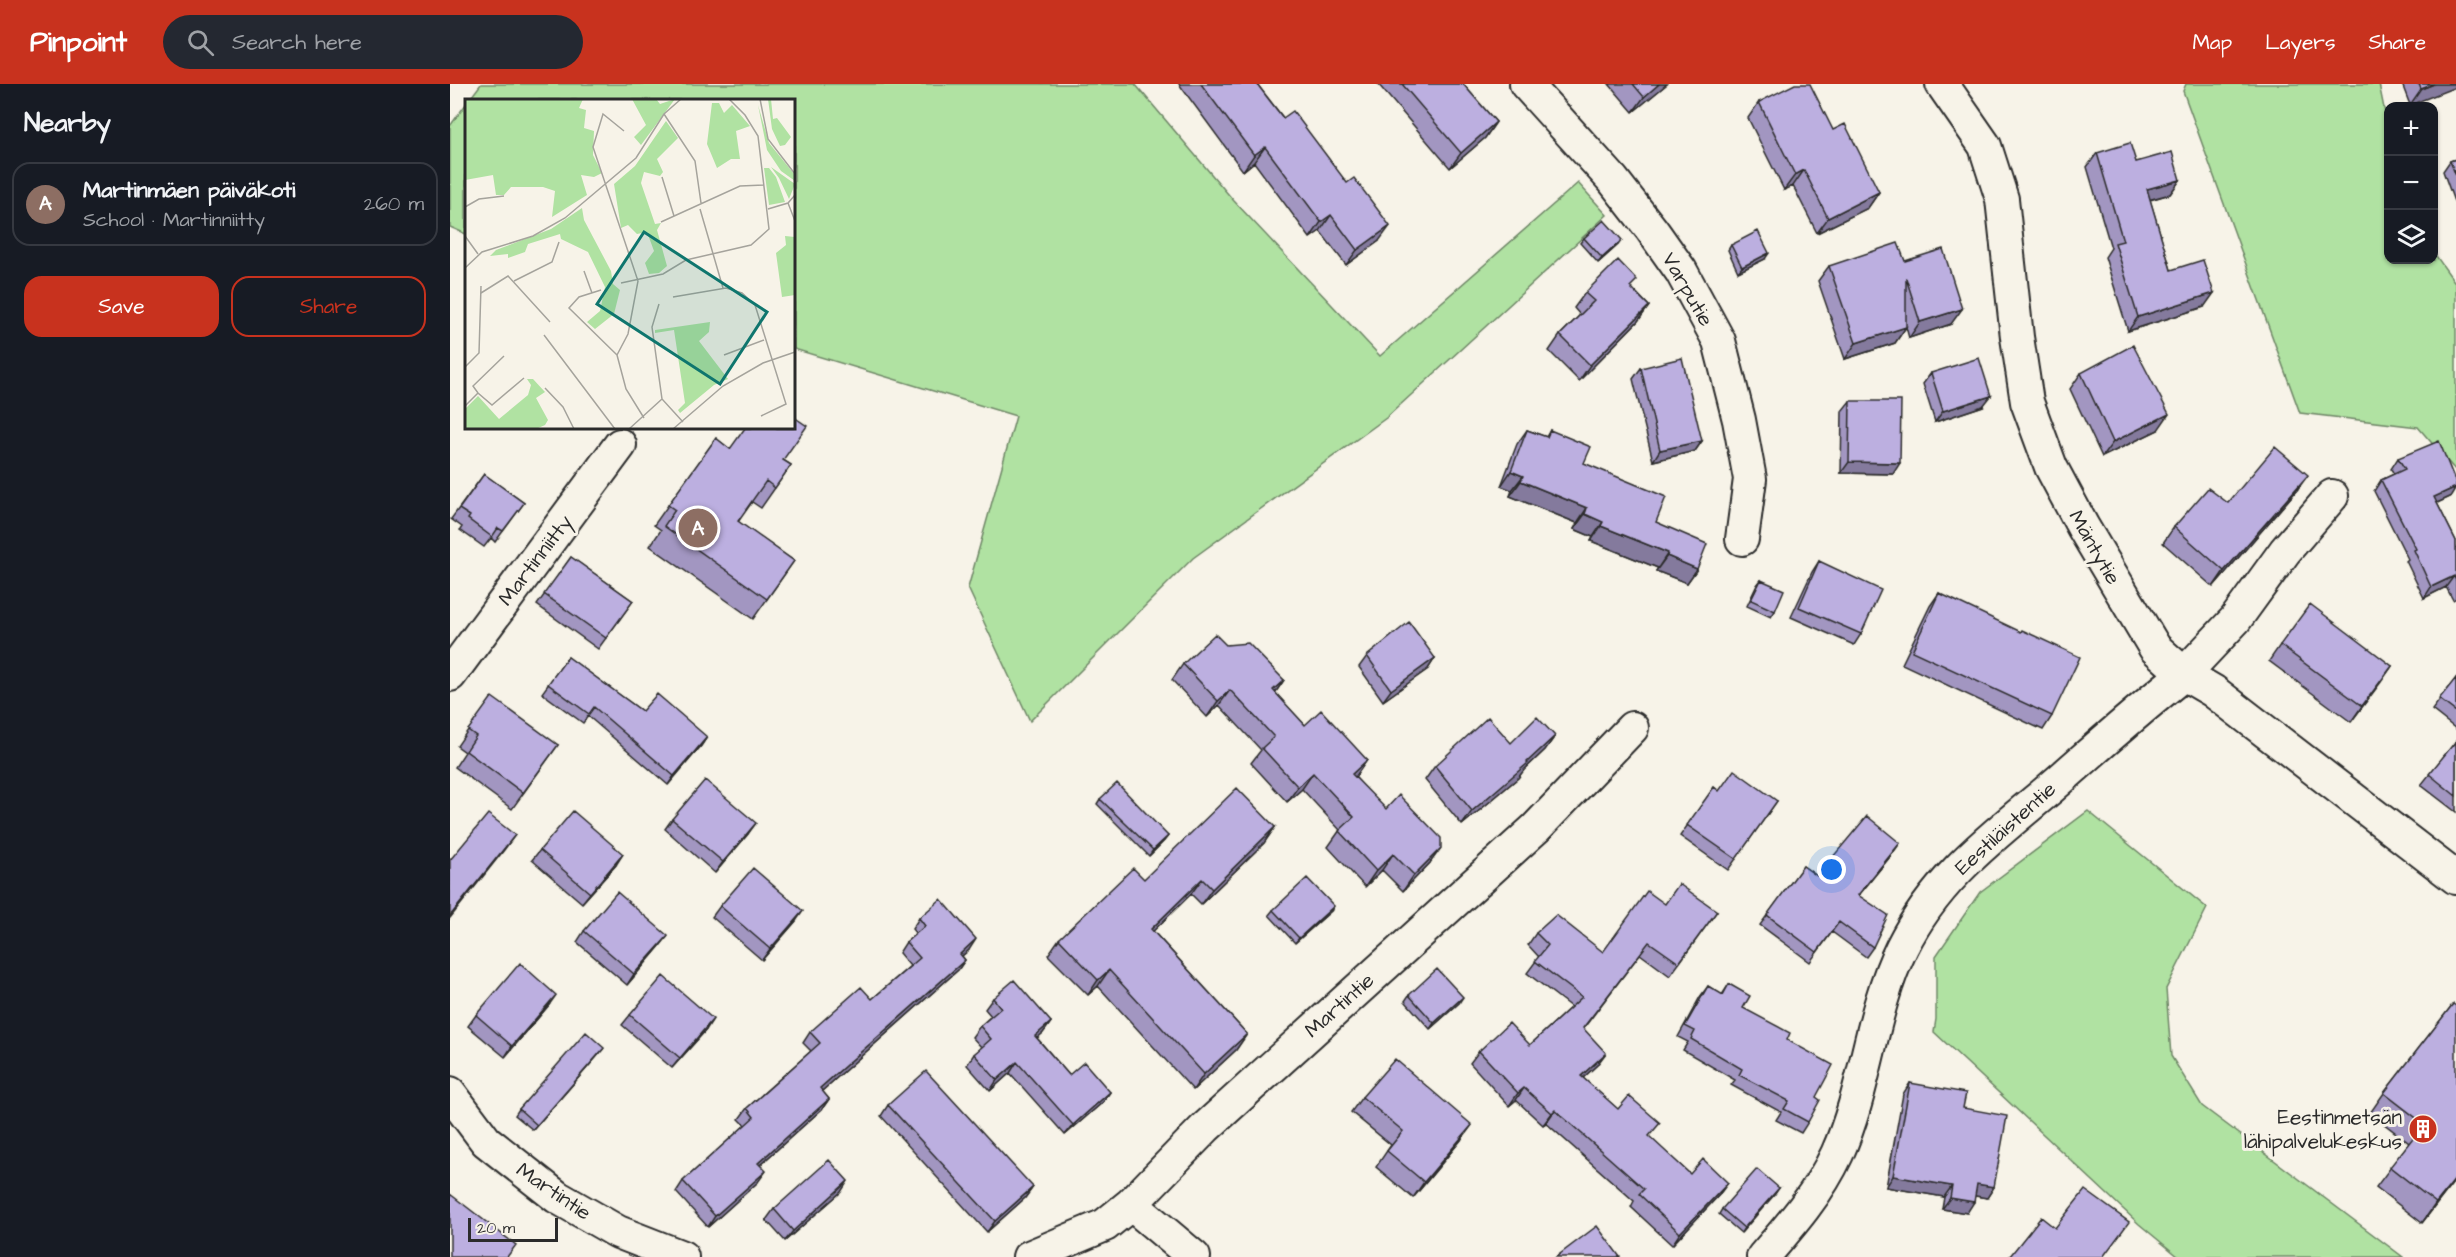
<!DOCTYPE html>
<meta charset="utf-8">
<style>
body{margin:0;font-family:"Architects Daughter",sans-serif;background:#242831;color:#f1f3f6}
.controls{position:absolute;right:18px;top:18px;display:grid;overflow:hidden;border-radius:12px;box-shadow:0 2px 4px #0004}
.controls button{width:54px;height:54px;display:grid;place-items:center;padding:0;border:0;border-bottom:2px solid #363941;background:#171b24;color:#f1f3f6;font:30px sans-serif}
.scale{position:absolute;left:18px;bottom:15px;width:90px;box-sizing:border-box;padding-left:6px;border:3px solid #2b2b2b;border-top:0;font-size:16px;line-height:21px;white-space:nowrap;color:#2b2b2b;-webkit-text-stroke:4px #f7f3e8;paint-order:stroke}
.you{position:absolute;left:1382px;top:786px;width:21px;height:21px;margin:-15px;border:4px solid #fff;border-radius:50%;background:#1a73e8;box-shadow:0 0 0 9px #1a73e833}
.badge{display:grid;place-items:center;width:39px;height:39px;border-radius:50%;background:#c8321e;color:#fff;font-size:20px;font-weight:700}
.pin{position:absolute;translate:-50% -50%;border:3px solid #fff;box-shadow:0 2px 6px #0006}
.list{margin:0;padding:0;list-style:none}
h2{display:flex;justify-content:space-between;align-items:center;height:78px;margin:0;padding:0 24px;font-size:26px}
h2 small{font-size:20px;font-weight:400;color:#9ea1a6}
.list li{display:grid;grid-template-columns:39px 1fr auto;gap:18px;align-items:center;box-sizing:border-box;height:84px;margin:0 12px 12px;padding:0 12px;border:2px solid #363941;border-radius:18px}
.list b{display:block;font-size:22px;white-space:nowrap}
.list p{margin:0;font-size:20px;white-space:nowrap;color:#9ea1a6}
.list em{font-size:20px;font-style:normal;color:#9ea1a6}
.actions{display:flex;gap:12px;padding:18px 24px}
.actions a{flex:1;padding:14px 0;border:2px solid #c8321e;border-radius:18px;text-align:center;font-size:21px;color:#c8321e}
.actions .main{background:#c8321e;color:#fff}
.icon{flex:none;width:33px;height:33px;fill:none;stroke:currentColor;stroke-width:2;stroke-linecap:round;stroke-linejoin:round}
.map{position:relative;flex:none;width:2006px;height:1173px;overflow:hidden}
header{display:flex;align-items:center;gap:36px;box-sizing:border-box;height:84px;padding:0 30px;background:#c8321e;color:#fff}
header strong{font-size:28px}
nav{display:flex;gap:33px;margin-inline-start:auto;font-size:21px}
.search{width:420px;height:54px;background:#242831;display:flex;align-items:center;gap:15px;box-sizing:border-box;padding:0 21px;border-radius:33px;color:#9ea1a6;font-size:22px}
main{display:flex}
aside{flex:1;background:#171b24}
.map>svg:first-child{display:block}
.green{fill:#b0e2a2;stroke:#6e8666;stroke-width:1.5}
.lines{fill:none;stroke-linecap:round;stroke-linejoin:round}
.minor-casing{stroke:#2b2b2b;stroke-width:36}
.minor{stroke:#f7f3e8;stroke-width:32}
.wall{fill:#a296c1;stroke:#2b2b2b;stroke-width:1.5}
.shaded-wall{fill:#847a9d;stroke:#2b2b2b;stroke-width:1.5}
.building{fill:#bcafe0;stroke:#2b2b2b;stroke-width:1.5}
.labels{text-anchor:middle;stroke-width:6;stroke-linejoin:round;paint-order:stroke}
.street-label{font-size:21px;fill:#2b2b2b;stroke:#f7f3e8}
.poi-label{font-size:21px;fill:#2b2b2b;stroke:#f7f3e8;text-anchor:end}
.inset-road{fill:none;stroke:#a5a39c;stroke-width:1.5}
.view{fill:#0f766e;fill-opacity:0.15;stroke:#0f766e;stroke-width:3}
.inset-edge{fill:none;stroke:#2b2b2b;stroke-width:3}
</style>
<header>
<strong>Pinpoint</strong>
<div class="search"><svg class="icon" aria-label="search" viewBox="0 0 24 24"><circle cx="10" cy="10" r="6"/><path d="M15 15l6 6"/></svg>Search here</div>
<nav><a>Map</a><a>Layers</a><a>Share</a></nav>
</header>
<main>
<aside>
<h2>Nearby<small></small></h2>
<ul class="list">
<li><span class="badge" style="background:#8d6e63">A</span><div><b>Martinmäen päiväkoti</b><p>School · Martinniitty</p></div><em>260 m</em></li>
</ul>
<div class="actions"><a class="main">Save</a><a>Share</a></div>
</aside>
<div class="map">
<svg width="2006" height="1173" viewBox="0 0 2006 1173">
<rect width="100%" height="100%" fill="#f7f3e8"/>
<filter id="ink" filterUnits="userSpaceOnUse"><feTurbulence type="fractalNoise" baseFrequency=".0167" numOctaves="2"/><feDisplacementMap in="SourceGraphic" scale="12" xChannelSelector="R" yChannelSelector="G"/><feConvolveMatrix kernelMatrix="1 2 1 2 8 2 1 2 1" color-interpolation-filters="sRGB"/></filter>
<g filter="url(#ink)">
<path class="green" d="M31,0h654l99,117 146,155 198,-173 29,32 -221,203 -193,140 -163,163 -62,-133 48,-172 -222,-67v-249h-325z
M1736,0h193l9,44v132h46v-7l22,31v187l-38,-44 -118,-14 -117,-322z
M16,20v130l-16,-7v-101z
M1638,727l119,97 -41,81 5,67 31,50 201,151h-224l-40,-33 -205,-192 2,-13v-63l44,-64z"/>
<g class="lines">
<g class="minor-casing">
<path id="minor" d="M1076,0l87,96 39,50 29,41 38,70 20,79 11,59 -8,60
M1492,0l43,62 17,53 15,138 10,65 24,65 32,60 72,121 29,26 29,17 243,187
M0,591l170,-230
M0,1009l36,48 71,56 61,35 64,25
M681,1120l63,53
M579,1173l76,-32 26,-21 74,-76 331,-300 96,-100
M1313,1173c27,-31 56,-64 74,-103 30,-66 33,-142 65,-207 34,-68 88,-108 144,-155 46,-40 91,-81 138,-118l51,-54 50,-69 47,-55"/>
</g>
<use href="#minor" class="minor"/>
</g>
<path class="wall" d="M729,0h78l122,157 -33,24 -26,-34 -10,7 -56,-76 -11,9z
M928,0h85l33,38 -11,16 -35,30z
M1159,0h58l-34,28z
M1952,0h54l-46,21z
M1309,18l74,28 46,62 -11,16 -51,25 -24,-47 -9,4 -36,-72z
M1647,69l39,9 44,18 -10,14 -20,6 21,70 33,37 -76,24 -23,-74 6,-9 -24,-81z
M2006,75v48l-13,-36 7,-10z
M1134,154l34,7 -20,18 -18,-20z
M1281,161l34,14 -27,13 -10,-22z
M1455,177l46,63 -42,14 -3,-11 -11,16 -50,16 -27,-78 11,-15z
M1182,204l17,18 -11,15 -59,60 -30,-30 11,-16 20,-20 -6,-7 11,-15z
M1191,284l61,73 -7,10 -42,10 -20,-82z
M1481,289l52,33 -48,16 -12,-38z
M1631,289l77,57 -56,27 -32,-68z
M1400,317l43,73 -52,-1 1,-62z
M1077,346l19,7 4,-7 34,33 72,59 41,47 -10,14 -31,-12 2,-3 -67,-27 2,-4 -19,-8 3,-6 -67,-27 2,-6 -11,-4 16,-42z
M266,354l14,11 53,11 8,5 -30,43 -9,-6 -14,20 56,39 -41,58 -103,-73 11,-16 -7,-5z
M1948,374l52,39 -13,6 19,38v57l-3,2 -7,-13 -22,11 -18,-37 2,-2 -34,-68 7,-11 13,-6 -3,-5z
M34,390l40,29 -29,39 -4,-4 -7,9 -24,-17 2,-3 -11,-8z
M1847,406l-84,97 -50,-44 11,-16 54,-24z
M121,473l62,44 -35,48 -61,-44z
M1369,477l42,73 -7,11 -63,-28 21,-45z
M1311,496l14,31 -4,6 -24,-11 10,-21z
M1489,509l113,123 -9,14 -141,-66 28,-58z
M776,561l58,35 -9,13 30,32 62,35 -12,17 75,86 -27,28 -21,-21 -17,17 -37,-40 12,-17 -38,-41 -15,13 -36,-39 10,-13 -42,-45 -12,12 -35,-37 11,-16z
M1830,561l112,21 -41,56 -82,-61z
M917,572l68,2 -7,11 -45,32 -24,-34z
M118,573l74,54 65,26 -6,9 -33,39 -80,-69 -5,7 -41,-30z
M2006,594v51l-24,-19z
M18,646l90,15 -46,64 -57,-42 10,-15 -8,-6z
M1105,652l-10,14 -21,20 -6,8 -56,47 -37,-45 10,-14 76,-23z
M2006,657v71l-35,-27z
M1264,703l5,4 58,10 -49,69 -48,-34z
M650,715l68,37 -4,5 -15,15 -52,-52z
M222,735l76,15 -33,39 -50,-44z
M825,743l-11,16 -63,61 -10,-10 -38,37 94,103 -11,16 -43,40 -95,-104 -10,9 -40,-40 11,-16 85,-60z
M90,766l76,15 -34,38 -50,-43z
M1443,769l-34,42 14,52 -7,10 -34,-25 -22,30 -50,-37 43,-59 14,10z
M1215,820l52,7 -47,65 -30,-22 -57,75 14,36 -14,13 107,96 29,21 -47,50 -41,-38 3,-6 -88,-78 -3,2 -27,-25 -7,6 -39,-43 9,-12 51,-6 41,-38 -44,-34 12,-16 -11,-12 8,-12 67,19z
M270,822l76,15 -34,39 -50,-43z
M823,826l58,1 -36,32 -26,-28z
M469,834l50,32 -7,6 3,4 -7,10 -136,121 7,8 -7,10 -62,56 -2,17 -50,45 -32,-35 7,-11 62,-56 -6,-6 8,-11 64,-57 -8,-8 7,-11 62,-33 38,-33 -11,-13 7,-11 10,-8 -4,-5z
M134,847l76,15 -33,39 -50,-43z
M1279,900l14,24 44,32 29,57 -8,25 -7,11 -25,-13 5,-8 -50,-27 4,-5 -52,-30 5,-8 -10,-5 22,-40 8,-11 14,9z
M959,911l50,8 -29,26 -25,-28z
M543,914l58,24 -8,11 -6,5 32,37 41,17 -7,10 -38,33 -55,-62 -20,18 -23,-26 7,-11 8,-6 -10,-11 8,-11 11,-10 -6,-7z
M2003,920l3,175 -34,44 -46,-36 33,-44 -39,-30 14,-20z
M99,921l-44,52 -37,-31 8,-11z
M180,931l76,15 -34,38 -50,-43z
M150,969l-67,77 -18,-15 4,-6z
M1460,999l53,25 31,79 -7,11 -12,-2 -8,17 -25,-4 2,-12 -58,-10 17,-93z
M912,1013l99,43 -48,58 -37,-31 15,-22 -40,-33z
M438,1021l145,82 -8,11 -38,34 -106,-116z
M1329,1104l-38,45 -22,-19 3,-5z
M391,1108l-56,49 -19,-21 8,-11z"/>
<path class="shaded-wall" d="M1209,0h8l-34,28 11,-15z
M1984,0h22v3l-46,18 11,-16z
M1046,38l-11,16 -35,30 11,-15z
M815,63l-11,15 -11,9 11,-16z
M1354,86l-11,16 -9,4 11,-15z
M1730,96l-10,14 -33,9 10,-14z
M1429,108l-11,16 -51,25 11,-15z
M881,131l-11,16 -10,7 11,-16z
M940,142l-11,15 -33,24 11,-15z
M1172,156l-4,5 -20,18 4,-5z
M1319,169l-4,6 -27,13 4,-5z
M1764,209l-10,14 -76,24 10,-14z
M1199,222l-11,15 -59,60 11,-16z
M1512,225l-11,15 -42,14 11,-16z
M1456,243l-11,16 -50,16 11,-16z
M1541,312l-8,10 -48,16 8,-11z
M1719,330l-11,16 -56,27 11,-15z
M1252,357l-7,10 -42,10 7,-11z
M1399,378l51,1 -7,11 -52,-1z
M1061,387l12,5 -11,14 -11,-4z
M1858,391l-11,15 -84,97 11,-16z
M1071,397l66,27 -10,15 -67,-27z
M2006,403l-6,10 -24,11 8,-11z
M1135,430l18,8 -10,15 -19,-8z
M1151,442l67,27 -10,15 -67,-27z
M1217,472l30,13 -10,14 -31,-12z
M2004,492l-8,11 -22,11 7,-11z
M985,574l-7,11 -45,32 8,-11z
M1942,582l-11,16 -30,40 11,-16z
M834,596l-11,16v-6z
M780,606l-11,15 -12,12 11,-16z
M1105,652l-10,14 -21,20 -6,8 -56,47 10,-14z
M257,653l-6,9 -33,39 6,-9z
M917,676l-11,16 -15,14 11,-16z
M863,689l-11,16 -15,13 11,-15z
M306,739l-8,11 -33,39 8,-11z
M825,743l-11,16 -63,61 11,-15z
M65,751l-11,15 -54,68v-2z
M718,752l-4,5 -15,15 4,-6z
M1450,759l-7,10 -42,52 7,-10z
M991,764l-11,15 -27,28 11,-16z
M173,770l-7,11 -34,38 8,-10z
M943,770l-11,16 -17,17 11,-16z
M752,795l-11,15 -51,50 11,-15z
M884,822l-3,5 -36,32 4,-5z
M353,827l-7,10 -34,39 8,-11z
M218,852l-8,10 -33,39 7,-11z
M526,855l-7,11 -17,14 8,-10z
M515,876l-7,10 -145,129 7,-11z
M659,886l-11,16 -10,9 10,-15z
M106,911l-7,10 -44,52 7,-11z
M1013,913l-4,6 -29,26 4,-6z
M263,935l-7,11 -34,38 8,-10z
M601,938l-8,11 -15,13 7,-10z
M797,950l-11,16 -43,40 11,-16z
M154,964l-4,5 -67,77 4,-5z
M1156,969l-9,12 -25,23 9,-12z
M567,978l-7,11 -20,18 7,-11z
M1074,1004l-8,12 -7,6 9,-13z
M660,1008l-7,10 -38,33 8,-10z
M379,1015l-7,10 -71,64 7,-10z
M1105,1026l-9,13 -3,2 9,-12z
M1022,1041l-11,15 -48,58 11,-16z
M316,1087l-8,11 -50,45 7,-11z
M1443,1092l59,10 -8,11 -58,-10z
M2006,1094v1l-34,44 14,-20z
M398,1097l-7,11 -56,49 8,-10z
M1278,1099l-9,12 -47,50 8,-12z
M1527,1100l17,3 -7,11 -17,-3z
M583,1103l-8,11 -38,34 8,-11z
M1329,1104l-4,6 -34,39 3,-5z
M1500,1114l24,4 -7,11 -25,-4z"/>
<path class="building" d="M751,0h56l26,34 10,-7 54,72 7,-5 36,48 -33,24 -26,-35 -10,7 -56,-75 -11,8z
M952,0h61l33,38 -35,31z
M1183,0h26l-15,13z
M1345,0h15l23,46 12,-6 34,68 -51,26 -24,-48 -9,5 -36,-73z
M1969,0h15l-13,5z
M1680,59l6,19 36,-10 8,28 -33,9 24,81 32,-10 11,33 -76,24 -23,-74 8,-2 -26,-88z
M2006,75v17l-6,-15z
M1154,136l18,20 -20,18 -18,-20z
M1308,147l11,22 -27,14 -11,-22z
M1448,159l7,18 38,-12 19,60 -42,13 -14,-44v49l-50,16 -27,-77z
M1168,176l19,20 -7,7 19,19 -59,59 -30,-30 34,-34 -9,-8z
M1683,261l36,69 -56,28 -32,-69z
M1232,274l20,83 -42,9 -19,-82z
M1529,274l12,38 -48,15 -12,-38z
M1400,317h51l-1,62 -51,-1z
M344,333l13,9 -24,34 8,5 -16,23 -9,-7 -28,40 56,40 -27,38 -103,-73 11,-16 -7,-5 48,-67 14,11 15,-21h49z
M1077,346l20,7 3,-7 41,17 -7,16 82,34 -10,25 51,22 -10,25 -30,-13 1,-3 -67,-27 2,-4 -18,-8 2,-6 -66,-27 2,-5 -12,-5z
M1989,357l17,42v4l-22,10 22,44v40l-2,-5 -23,11 -17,-37 2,-1 -35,-69 24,-11 -7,-11z
M1825,363l33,28 -84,96 -50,-44 34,-39 20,15z
M34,390l40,29 -21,28 -5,-3 -6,9 -24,-18 2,-3 -11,-7z
M121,473l62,44 -27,37 -62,-44z
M1369,477l62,29 -20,44 -62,-27z
M1311,496l23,10 -9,21 -24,-11z
M1489,509l82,39 1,-2 58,27 -28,59 -140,-65z
M1860,520l82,62 -30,40 -82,-61z
M959,538l26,36 -44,32 -24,-34z
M765,550l11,11 22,-2 36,37 -11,10 32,35 16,-15 46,50 -15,14 34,35 13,-14 42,43v10l-27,27 -21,-21 -17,17 -37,-40 15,-14 -41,-44 -15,14 -36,-39 12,-11 -44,-47 -12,11 -35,-37z
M118,573l74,54 15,-17 50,43 -33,39 -80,-69 -5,7 -41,-30z
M2006,594v34l-17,-13z
M42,613l66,48 -35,48 -57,-42 10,-15 -8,-6z
M1038,633l23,26 26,-26 18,19 -28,26 1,1 -56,48 -37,-45z
M2006,657v55l-27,-22z
M1284,686l43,31 -41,58 -49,-34 27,-38 5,4z
M255,696l51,43 -33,39 -51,-43z
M667,699l51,53 -15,14 -53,-51z
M787,704l38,39 -63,62 -10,-10 -51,50 96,105 -43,40 -95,-104 -11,10 -39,-41 74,-71 11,11z
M123,727l50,43 -33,39 -50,-43z
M38,730l27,21 -65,81v-56z
M1417,732l33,27 -42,52 30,20 -15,32 -34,-25 -22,30 -50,-37 36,-49 14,10z
M303,784l50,43 -33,38 -50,-43z
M857,794l27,28 -35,32 -26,-28z
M1229,800l38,27 -38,52 -30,-21 -66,86 23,25 -25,23 37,33 11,-13 31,27 -11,13 41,38 13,-15 25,24 -48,50 -41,-39 5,-5 -89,-79 -3,3 -28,-25 -6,5 -39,-42 30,-28 21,22 52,-48 -47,-36 13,-16 -12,-12 20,-18 47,37 44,-61 18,13z
M167,808l51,44 -34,38 -50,-43z
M491,815l35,40 -16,15 5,6 -145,128 9,11 -71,64 8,8 -51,45 -32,-35 71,-64 -7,-9 73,-65 -10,-11 51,-45 11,12 48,-41 -14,-16 19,-16 -6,-8z
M70,879l36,32 -44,51 -36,-31z
M987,885l26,28 -29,26 -25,-28z
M213,892l50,43 -33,39 -50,-43z
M564,896l37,42 -16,14 34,39 15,-13 26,30 -37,33 -56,-63 -20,18 -23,-26 17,-15 -11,-13 21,-18 -8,-10z
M1279,900l21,12 -7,12 47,25 -3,7 46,25 -17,32 4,3 -12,22 -24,-13 5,-8 -50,-26 3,-6 -51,-30 4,-8 -10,-5 23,-40 15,9z
M2003,920l3,2v172l-20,25 -46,-36 34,-43 -40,-31z
M136,948l18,16 -67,77 -18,-16z
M945,975l77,66 -48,57 -37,-31 16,-20 -41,-34z
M476,987l107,116 -38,34 -107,-116z
M1460,999l56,10 -3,15 44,8 -13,71 -17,-3 -3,18 -24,-4 2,-12 -59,-10z
M379,1076l19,21 -55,50 -19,-22z
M1307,1085l22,19 -35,40 -22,-19z
M1635,1106l44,32 -26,35h-92l-1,-1 31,-39 14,11z
M0,1110l66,51 -9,12h-57z
M1147,1142l23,31h-64z"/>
</g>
<defs>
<g id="building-disc" transform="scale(1.5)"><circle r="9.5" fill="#c8321e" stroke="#f7f3e8"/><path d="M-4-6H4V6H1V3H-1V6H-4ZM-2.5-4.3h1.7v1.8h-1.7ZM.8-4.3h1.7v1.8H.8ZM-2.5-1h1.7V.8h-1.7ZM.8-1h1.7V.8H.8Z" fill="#fff"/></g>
</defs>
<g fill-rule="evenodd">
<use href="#building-disc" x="1973" y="1045"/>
</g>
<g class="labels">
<g class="street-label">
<text transform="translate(1238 205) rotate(60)" y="7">Varputie</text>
<text transform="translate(1645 463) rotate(60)" y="7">Mäntytie</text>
<text transform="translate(85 476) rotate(-53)" y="7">Martinniitty</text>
<text transform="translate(1555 744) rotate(-42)" y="7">Eestiläistentie</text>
<text transform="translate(889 921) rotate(-42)" y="7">Martintie</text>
<text transform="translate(104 1107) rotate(34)" y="7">Martintie</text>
</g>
<g class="poi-label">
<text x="1952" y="1040">Eestinmetsän<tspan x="1952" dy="24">lähipalvelukeskus</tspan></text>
</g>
</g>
<g transform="translate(15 15)">
<rect width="330" height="330" fill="#f7f3e8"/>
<path d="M0,0h118l-4,9 7,2 -2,18 10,3 -1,24 9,18 -8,4 -13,-2 6,20 -35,22 3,-26 -12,-4h-32l-7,8h-8l-3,-20 -28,5zM167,0h24l4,5 15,-5 -34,46 -7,-8 12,-12zM303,0h3l2,20 4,-1 14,19 -6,8 -5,1 -8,-17zM247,4h7l5,10 8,-8 18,21 -14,5 4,28h-9l-14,9 -10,-24zM293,6l11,38 26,32v6l-14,-10 -14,-21zM201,22l12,17 -21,21 6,13 -3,4 -16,-4 -3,11 14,41 6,-1 -4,7 10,36 -8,7 -10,1 -4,-11 9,-12 -7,-19 -10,2 -9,-9 -7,3 -7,-44 21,-18zM306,68l24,17 -6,15 -10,-21zM299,69h5l7,9 9,25 -16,3zM117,109l2,12 27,51 2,13 7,6 -6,24 -19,15 -8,-7 13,-11 5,-24 -17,-35 -27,-13 -1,-5 -32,10 -3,8 -17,6v-4l-18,2 6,-6 55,-21zM320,137l10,1v58l-13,2 -6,-44 10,-8zM245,223l-1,10 -10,9 29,38 -14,6 -34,28 -2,-3 7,-7 -11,-73 -19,3v-3zM62,280h6l12,13 -9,6 12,22 -3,5 -9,4h-71v-20l13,-13 21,23 29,-24 3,-10z" fill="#b0e2a2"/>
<path class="inset-road" d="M295,0l8,40 27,35M199,15l31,47 6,42M159,32l-21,-17 -10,33 45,134 -10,53 -11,21 9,34 18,29M197,78l12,39M323,104l7,18M0,108l14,-8 25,-3M235,110l23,79M303,110l20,-6 7,-8M196,123l79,-36 24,-1M0,137l13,18M0,169l17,-16 51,-16 32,-18 71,-60 28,-44 17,-15M119,172l8,22M49,182l38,-19 7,-20M156,184l42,-9 23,-14 65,-15 18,-16 -11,-93 -13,-21 -16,-16M136,191l-22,7 -10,11 48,47M16,194l27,-17 42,46M208,198l53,-9 16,5 13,12 31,99 -25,12M194,205l-7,23 10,72 21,23M79,236l71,94M259,256l40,-15M39,257l-31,30 5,7 14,12 32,-27M0,268l14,-14 2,-67M80,289l18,19 11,22M0,307l13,-13M164,330l33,-30M208,330l50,-43 40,-23 32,-11"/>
<path class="view" d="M179,133l123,80 -47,72 -123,-80z"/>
<rect width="330" height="330" class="inset-edge"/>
</g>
</svg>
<div class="controls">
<button>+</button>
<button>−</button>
<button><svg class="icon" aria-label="layers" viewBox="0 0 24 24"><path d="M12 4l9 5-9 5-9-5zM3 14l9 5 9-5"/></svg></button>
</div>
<div class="scale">20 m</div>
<div class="you"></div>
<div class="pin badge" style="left:248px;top:444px;background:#8d6e63">A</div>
</div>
</main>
